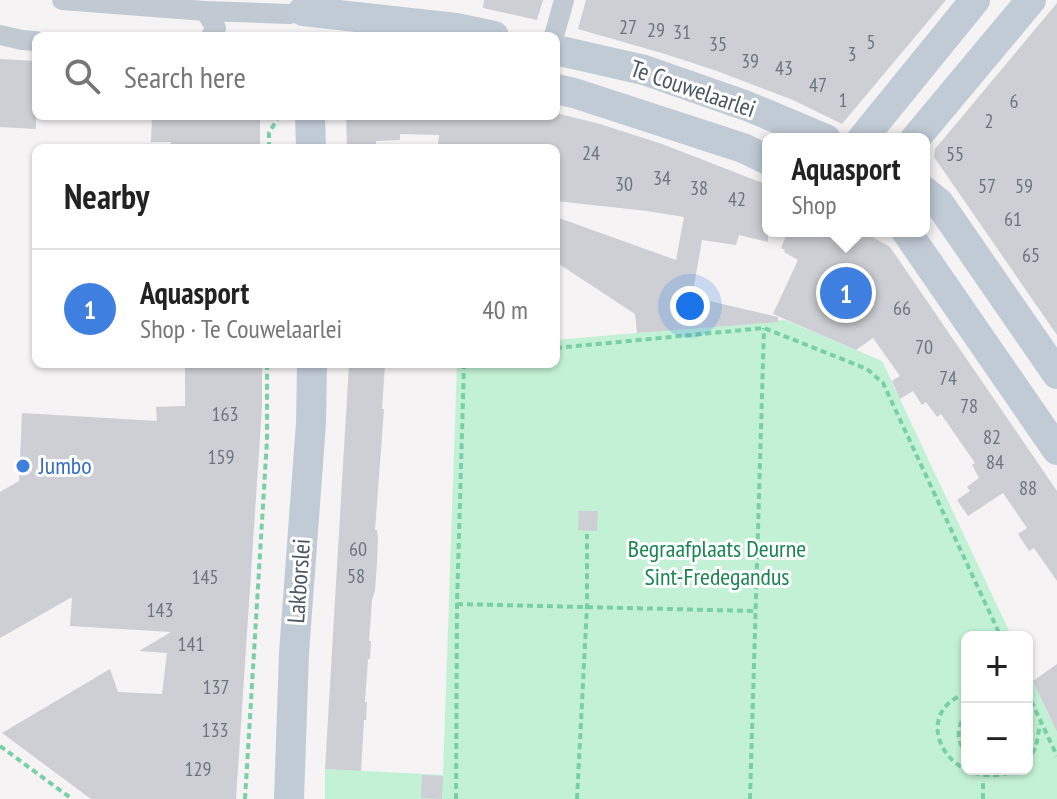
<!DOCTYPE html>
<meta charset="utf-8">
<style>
body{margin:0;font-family:"PT Sans Narrow",sans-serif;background:#f6f6f6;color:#222}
.controls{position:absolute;right:24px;bottom:24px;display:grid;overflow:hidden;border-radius:12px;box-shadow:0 2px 6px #0004}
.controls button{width:72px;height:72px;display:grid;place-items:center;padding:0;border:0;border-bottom:2px solid #e0e0e0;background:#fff;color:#222;font:40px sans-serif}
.you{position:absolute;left:690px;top:306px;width:28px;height:28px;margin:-20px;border:6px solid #fff;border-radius:50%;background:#1a73e8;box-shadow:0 0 0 12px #1a73e833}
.badge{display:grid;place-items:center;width:52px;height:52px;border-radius:50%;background:#1a73e8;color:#fff;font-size:26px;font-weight:700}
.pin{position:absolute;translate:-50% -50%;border:4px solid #fff;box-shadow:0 2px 8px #0006}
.popup{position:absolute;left:762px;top:133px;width:168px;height:104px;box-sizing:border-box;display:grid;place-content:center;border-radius:12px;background:#fff;filter:drop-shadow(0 2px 6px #0005);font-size:26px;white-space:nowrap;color:#767676}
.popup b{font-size:30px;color:#222}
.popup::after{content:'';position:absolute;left:50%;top:100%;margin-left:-16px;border:16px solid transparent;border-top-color:#fff}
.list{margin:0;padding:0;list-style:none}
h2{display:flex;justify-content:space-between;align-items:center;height:104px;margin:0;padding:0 32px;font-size:34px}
h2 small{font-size:26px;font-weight:400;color:#767676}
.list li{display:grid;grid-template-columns:52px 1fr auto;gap:24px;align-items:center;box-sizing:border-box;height:120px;padding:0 32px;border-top:2px solid #e0e0e0}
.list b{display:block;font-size:30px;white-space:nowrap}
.list p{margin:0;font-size:26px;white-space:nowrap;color:#767676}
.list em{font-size:26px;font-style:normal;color:#767676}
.icon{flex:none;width:44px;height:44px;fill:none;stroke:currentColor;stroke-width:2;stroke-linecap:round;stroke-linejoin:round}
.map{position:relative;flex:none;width:1057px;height:799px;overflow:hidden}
.search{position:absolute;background:#fff;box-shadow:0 2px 6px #0004;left:32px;top:32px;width:528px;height:88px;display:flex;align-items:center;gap:20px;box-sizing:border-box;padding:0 28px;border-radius:12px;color:#767676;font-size:30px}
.panel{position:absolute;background:#fff;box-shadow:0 2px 6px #0004;left:32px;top:144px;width:528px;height:224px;border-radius:12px}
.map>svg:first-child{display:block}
.green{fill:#c3f1d5}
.building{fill:#cdcfd5}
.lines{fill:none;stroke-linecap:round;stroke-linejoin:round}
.path{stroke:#7ad0a6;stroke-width:4;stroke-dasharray:6 4;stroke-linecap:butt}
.street{stroke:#c1cad2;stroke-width:20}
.secondary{stroke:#c1cbd6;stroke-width:30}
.shop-dot{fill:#3f7fe0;stroke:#fff;stroke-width:3}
.labels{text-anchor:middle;stroke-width:6;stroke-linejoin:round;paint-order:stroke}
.number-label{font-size:20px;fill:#6b747e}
.street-label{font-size:24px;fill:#4a5661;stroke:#fff}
.shop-label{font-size:24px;fill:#366cbe;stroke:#fff;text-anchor:start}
.park-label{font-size:24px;fill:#17864f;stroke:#fff}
</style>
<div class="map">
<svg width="1057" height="799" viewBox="0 0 1057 799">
<rect width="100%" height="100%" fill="#f5f3f3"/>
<path class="green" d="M785,320l97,41 130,276h-45v132h60v-101l30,64v67h-732v-30l118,6 14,-411h99v-24z"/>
<path class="building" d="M484,0h59l-6,20 -54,-12z
M586,0h360l-104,124 -49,-24 -76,-29 -52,-17 -87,-25z
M1057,3v332l-123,-178 1,-8z
M0,59l36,2v68l-36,-2z
M556,113l44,11 62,20 106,41v57l-29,-7 -3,10 -34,-5 -10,57 86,20v5l-141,11 -2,-19 -79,-52v-45l120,43 8,-43 -37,-6 -91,-10v-53h-97v-3l-21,-1 1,-9 -39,-1v6l-24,1v7h-29l-1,-32h210z
M152,116h108v32h-89v-6h-20z
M788,231h74l28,16 167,244v90l-23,-33 -5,3 -11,-17 9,-6 -24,-35 -35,23 -11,-16 13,-9 -3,-4 12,-9 -7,-13 3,-2 -34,-49 -4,3 -11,-15 -4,3 -9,-14 -13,8 -8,-18 8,-5 -27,-38 -17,12 -83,-36 25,-54 -14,-8 1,-2 -4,-2z
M185,364h77v43l-26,392h-145l-89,-66 108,-64 8,23 44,2 5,-41 -28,-2 32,-19 -101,-6 2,-29 -72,41v-146l19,-11 3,-68 135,8 -1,-14 29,-1z
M349,364h36l-3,45h2l-9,121h2l1,8 -1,25 -2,28 -3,9 -3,41h2l-1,18h-2l-3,43h2l-1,18h-2l-3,51 -36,-2z
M579,511h19l-1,20 -19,-1z
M1057,664v68l-24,-51z
M422,775l21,1 -1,23 -21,-1z"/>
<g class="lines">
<path class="path" d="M269,148v-15l10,-17
M556,348l208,-20 103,41 16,14 118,254
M457,604l297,7
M1027,692l30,64
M967,693c-63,21 -15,106 52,76
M967,713c-10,12 -12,28 0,40
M0,746l72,53
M1027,762l9,-15 4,-23
M245,799l22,-359v-76
M456,799l1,-195 7,-240
M577,799l10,-193v-72
M750,799l14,-471
M983,799v-18"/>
<path class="street" d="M62,0l143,11 84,3 14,-3
M205,11l11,17 -5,8
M0,35l22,5 14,1
M554,36l10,-36"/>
<path class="secondary" d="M303,11l153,17 38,8
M556,50l88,20 103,36 79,33
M556,89l18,4 169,55 25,12
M310,116l1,32
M862,139l113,-139
M915,139l116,-139
M924,191l15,12 118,171
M906,231l151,219
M289,799l5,-146 17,-230 1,-59"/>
</g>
<circle class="shop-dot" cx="23" cy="466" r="8"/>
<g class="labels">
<g class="number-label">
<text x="628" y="34">27</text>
<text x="656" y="37">29</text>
<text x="682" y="39">31</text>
<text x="871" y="49">5</text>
<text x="718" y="51">35</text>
<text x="852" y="61">3</text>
<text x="750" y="68">39</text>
<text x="784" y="75">43</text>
<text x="818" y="92">47</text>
<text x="843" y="107">1</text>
<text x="1014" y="108">6</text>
<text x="989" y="128">2</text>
<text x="591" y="160">24</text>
<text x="955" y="161">55</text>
<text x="662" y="185">34</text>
<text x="624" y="191">30</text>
<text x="987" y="193">57</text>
<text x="1024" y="193">59</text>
<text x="699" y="195">38</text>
<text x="737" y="206">42</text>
<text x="1013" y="226">61</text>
<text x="1031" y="262">65</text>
<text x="902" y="315">66</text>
<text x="924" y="354">70</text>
<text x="948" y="385">74</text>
<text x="969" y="413">78</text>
<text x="225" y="421">163</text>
<text x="992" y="444">82</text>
<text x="221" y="464">159</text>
<text x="995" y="469">84</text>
<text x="1028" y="495">88</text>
<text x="358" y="556">60</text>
<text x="356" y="583">58</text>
<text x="205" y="584">145</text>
<text x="160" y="617">143</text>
<text x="191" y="651">141</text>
<text x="216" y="694">137</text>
<text x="215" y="737">133</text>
<text x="198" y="776">129</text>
</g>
<g class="street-label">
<text transform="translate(693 89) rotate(19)" y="8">Te Couwelaarlei</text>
<text transform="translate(299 581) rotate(-86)" y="8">Lakborslei</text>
</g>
<g class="shop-label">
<text x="39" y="474">Jumbo</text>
</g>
<g class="park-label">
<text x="717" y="557">Begraafplaats Deurne<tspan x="717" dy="28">Sint-Fredegandus</tspan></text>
</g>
</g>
</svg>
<div class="controls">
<button>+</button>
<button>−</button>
</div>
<div class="you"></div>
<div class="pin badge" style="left:846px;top:293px;background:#3f7fe0">1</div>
<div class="popup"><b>Aquasport</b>Shop</div>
<div class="search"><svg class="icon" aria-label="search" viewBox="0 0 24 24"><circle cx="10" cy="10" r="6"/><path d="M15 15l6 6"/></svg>Search here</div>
<section class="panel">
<h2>Nearby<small></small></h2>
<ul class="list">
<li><span class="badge" style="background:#3f7fe0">1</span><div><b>Aquasport</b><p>Shop · Te Couwelaarlei</p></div><em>40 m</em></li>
</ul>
</section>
</div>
